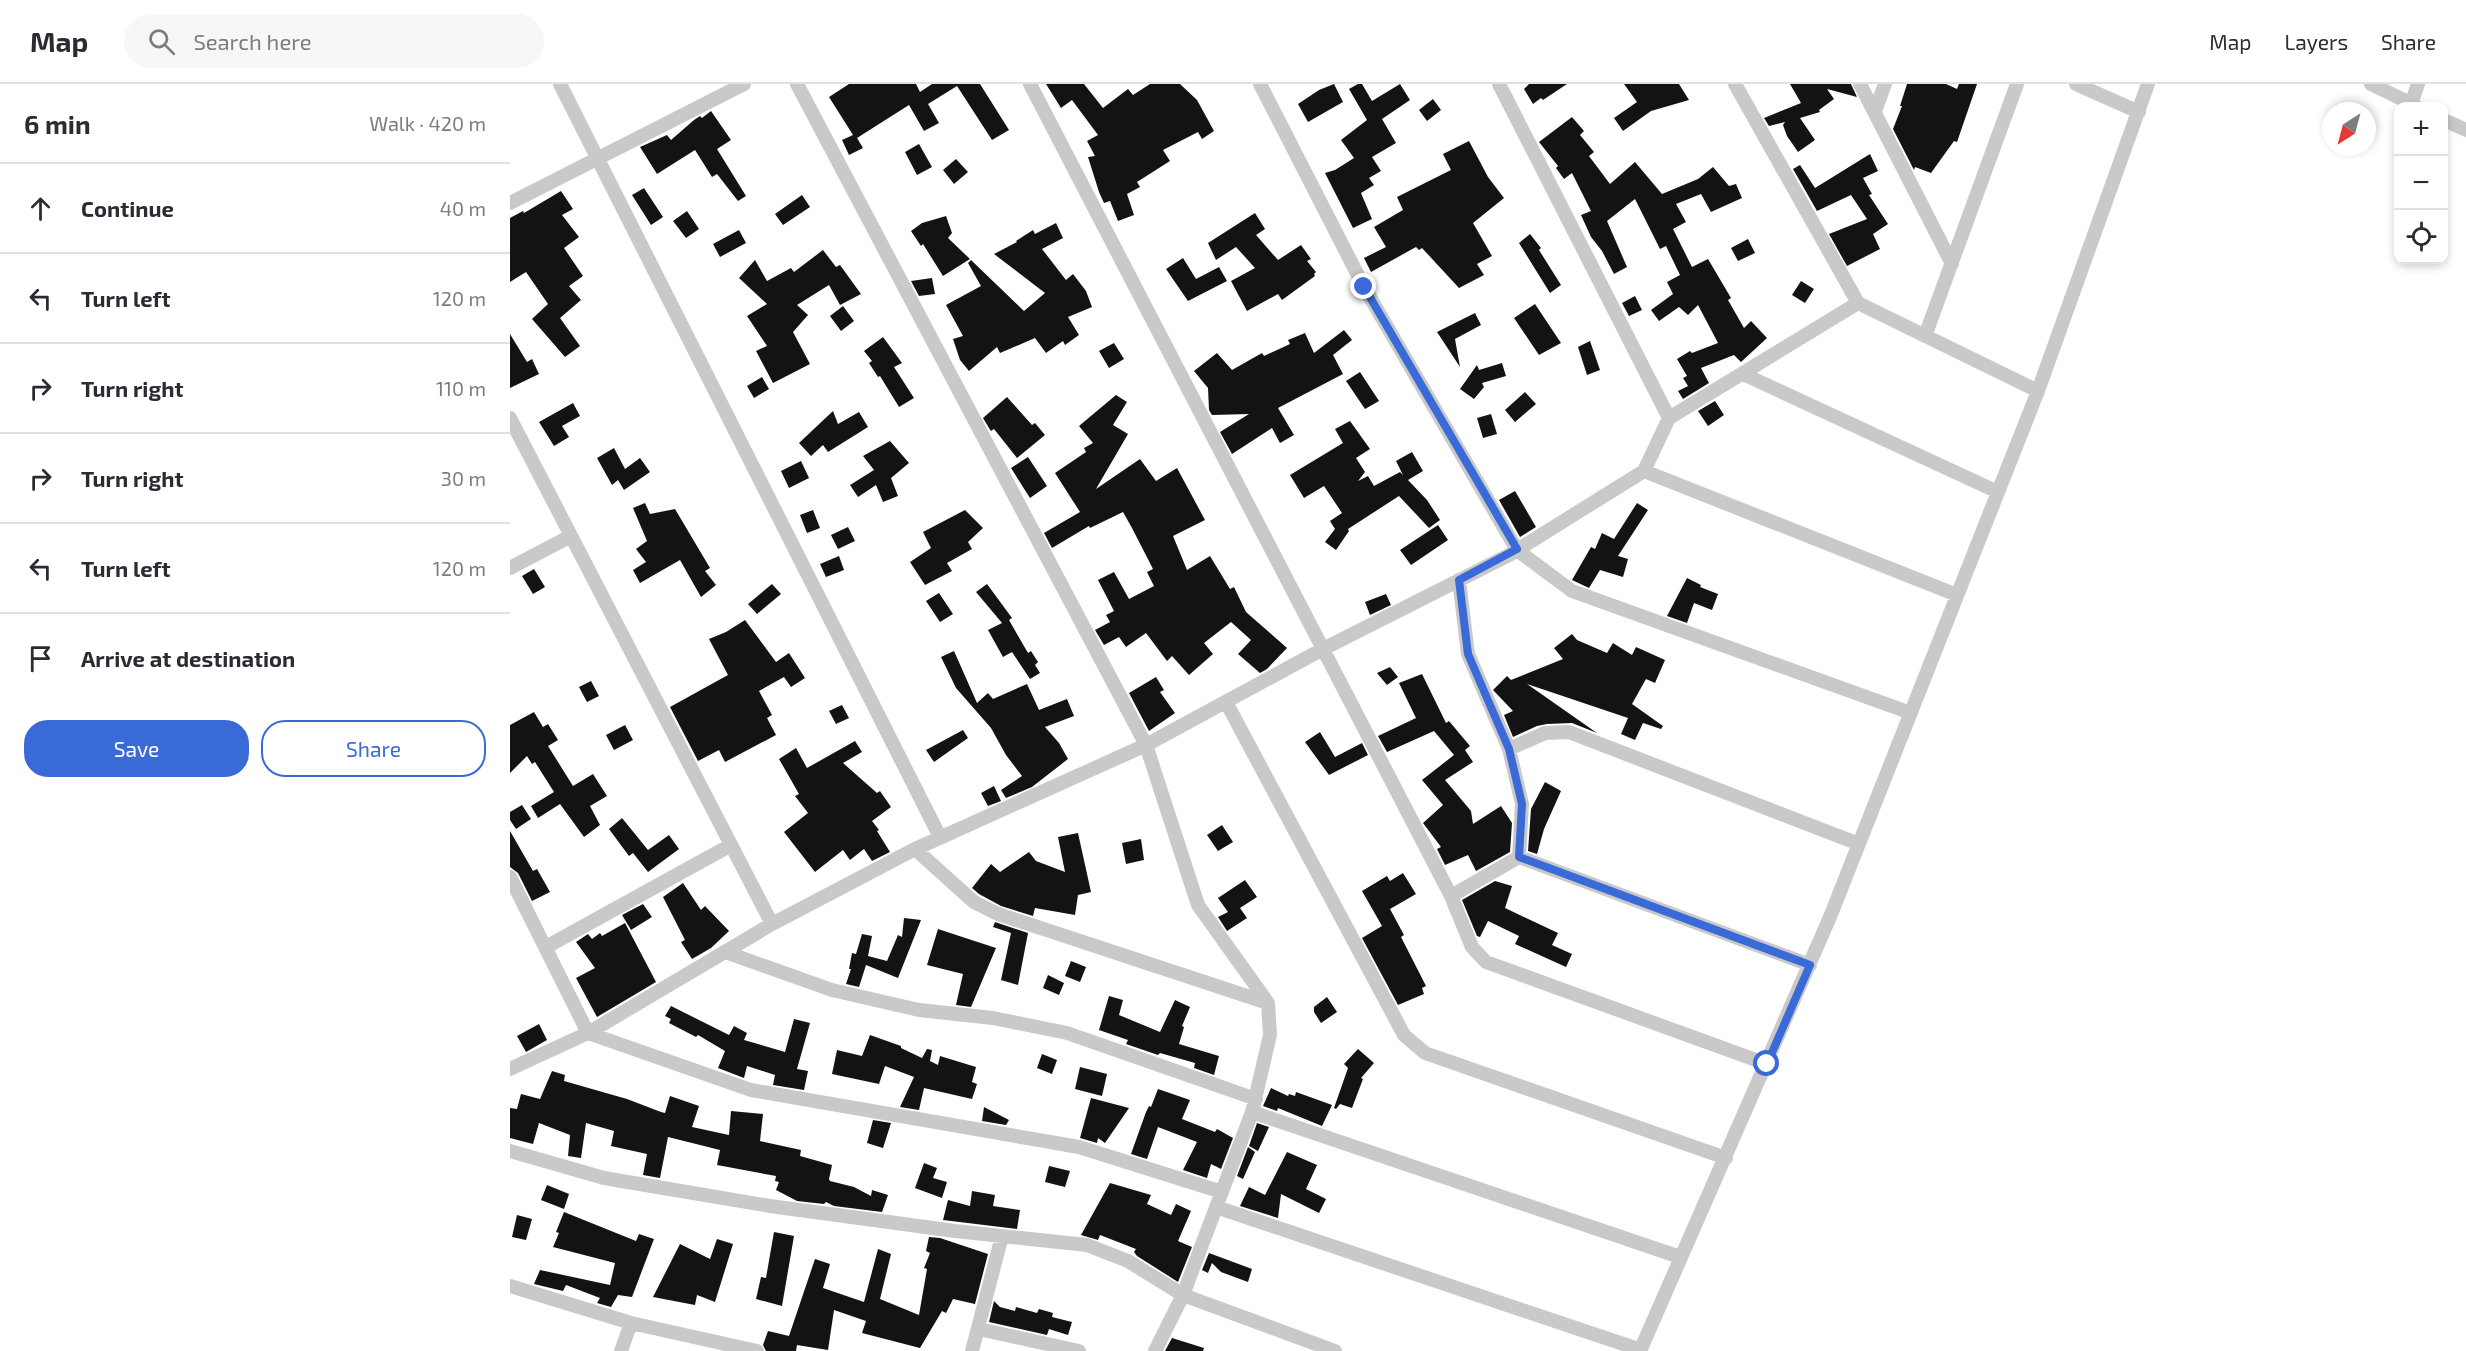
<!DOCTYPE html>
<meta charset="utf-8">
<style>
body{margin:0;font-family:"Exo 2",sans-serif;background:#f7f7f7;color:#2b2b33}
.controls{position:absolute;right:18px;top:18px;display:grid;overflow:hidden;border-radius:12px;box-shadow:0 3px 9px #0003}
.controls button{width:54px;height:54px;display:grid;place-items:center;padding:0;border:0;border-bottom:2px solid #e1e1e2;background:#fff;color:#2b2b33;font:30px sans-serif}
.compass{position:absolute;left:1812px;top:18px;width:54px;height:54px;border-radius:50%;background:#fff;box-shadow:0 3px 9px #0003;rotate:216deg}
.stop{position:absolute;width:18px;height:18px;margin:-14px;border:4px solid #3a6ad8;border-radius:50%;background:#fff}
.stop.end{background:#3a6ad8;border-color:#fff;box-shadow:0 2px 6px #0008}
.list{margin:0;padding:0;list-style:none}
h2{display:flex;justify-content:space-between;align-items:center;height:78px;margin:0;padding:0 24px;font-size:26px}
h2 small{font-size:20px;font-weight:400;color:#7c7c81}
.list li{display:grid;grid-template-columns:39px 1fr auto;gap:18px;align-items:center;box-sizing:border-box;height:90px;padding:0 24px;border-top:2px solid #e1e1e2}
.list b{display:block;font-size:22px;white-space:nowrap}
.list em{font-size:20px;font-style:normal;color:#7c7c81}
.actions{display:flex;gap:12px;padding:18px 24px}
.actions a{flex:1;padding:14px 0;border:2px solid #3a6ad8;border-radius:24px;text-align:center;font-size:21px;color:#3a6ad8}
.actions .main{background:#3a6ad8;color:#fff}
.icon{flex:none;width:33px;height:33px;fill:none;stroke:currentColor;stroke-width:2;stroke-linecap:round;stroke-linejoin:round}
.map{position:relative;flex:none;width:1956px;height:1267px;overflow:hidden}
header{display:flex;align-items:center;gap:36px;box-sizing:border-box;height:84px;padding:0 30px;background:#fff;border-bottom:2px solid #e1e1e2}
header strong{font-size:28px}
nav{display:flex;gap:33px;margin-inline-start:auto;font-size:21px}
.search{width:420px;height:54px;background:#f7f7f7;display:flex;align-items:center;gap:15px;box-sizing:border-box;padding:0 21px;border-radius:33px;color:#7c7c81;font-size:22px}
main{display:flex}
aside{flex:1;background:#fff}
.map>svg:first-child{display:block}
.building{fill:#131313}
.lines{fill:none;stroke-linecap:round;stroke-linejoin:round}
.street{stroke:#c9c9c9;stroke-width:14}
.route{stroke:#3a6ad8;stroke-width:8}
</style>
<header>
<strong>Map</strong>
<div class="search"><svg class="icon" aria-label="search" viewBox="0 0 24 24"><circle cx="10" cy="10" r="6"/><path d="M15 15l6 6"/></svg>Search here</div>
<nav><a>Map</a><a>Layers</a><a>Share</a></nav>
</header>
<main>
<aside>
<h2>6 min<small>Walk · 420 m</small></h2>
<ul class="list">
<li><svg class="icon" aria-label="ahead" viewBox="0 0 24 24"><path d="M12 20V5M6 11l6-6 6 6"/></svg><div><b>Continue</b></div><em>40 m</em></li>
<li><svg class="icon" aria-label="left" viewBox="0 0 24 24"><path d="M17 20v-9H6M10 6l-5 5 5 5"/></svg><div><b>Turn left</b></div><em>120 m</em></li>
<li><svg class="icon" aria-label="right" viewBox="0 0 24 24"><path d="M7 20v-9h11M14 6l5 5-5 5"/></svg><div><b>Turn right</b></div><em>110 m</em></li>
<li><svg class="icon" aria-label="right" viewBox="0 0 24 24"><path d="M7 20v-9h11M14 6l5 5-5 5"/></svg><div><b>Turn right</b></div><em>30 m</em></li>
<li><svg class="icon" aria-label="left" viewBox="0 0 24 24"><path d="M17 20v-9H6M10 6l-5 5 5 5"/></svg><div><b>Turn left</b></div><em>120 m</em></li>
<li><svg class="icon" aria-label="arrive" viewBox="0 0 24 24"><path d="M6 21V4h12l-3 4 3 4H6"/></svg><div><b>Arrive at destination</b></div></li>
</ul>
<div class="actions"><a class="main">Save</a><a>Share</a></div>
</aside>
<div class="map">
<svg width="1956" height="1267" viewBox="0 0 1956 1267">
<rect width="100%" height="100%" fill="#fff"/>
<path class="building" d="M339,0h67l4,8 12,-8h48l29,46 -17,10 -35,-54 -29,18 11,19 -15,8 -15,-26 -52,33 6,10 -14,7 -7,-15 11,-5 -24,-38z
M536,0h38l19,24 25,-19 5,6 17,-11h30l17,16 17,31 -12,8 -4,-7 -35,18 7,11 -33,21 3,5 -13,7 7,21 -16,6 -8,-20 -6,2 -5,-11 -11,-35 7,-1 -8,-15 11,-6 -26,-35 -11,8z
M824,0l9,18 -35,20 -10,-18 21,-14z
M848,0h4l10,17 28,-17 10,16 -28,19 14,24 -24,14 9,14 -12,7 5,7 -13,8 11,26 -19,9 -28,-55 10,-3 19,-12 -13,-18 26,-20 -18,-31z
M1019,0h38l-24,16 -2,-2 -8,6 -9,-15z
M1114,0h55l10,16 -38,11 -28,20 -9,-13 23,-16z
M1280,0h61l6,13 -30,-8 7,10 -15,11 1,2 -20,6 15,22 -17,12 -11,-16 -4,-11 2,-3 -16,4 -5,-8 37,-15z
M1397,0h39l11,5 2,-5h18l-20,58 -3,-1 -23,32 -16,-6 -1,3 -21,-41 9,-23h-2z
M923,15l8,11 -14,11 -8,-11z
M201,27l20,29 -14,9 29,47 -8,5 -21,-27 -5,3 -17,-27 -38,24 -17,-27 27,-12 4,5 23,-20 6,-4 2,2z
M1062,33l12,14 -4,4 14,17 -5,4 21,28 25,-22 27,32 36,-15 15,-12 16,19 7,-2 6,14 -31,14 -10,-18 -25,10 10,18 -13,7 19,38 16,-8 23,39 -3,2 16,28 7,-7 16,17 -26,24 -7,-7 -33,13 8,15 -26,16 -5,-8 10,-5 -5,-8 4,-2 -10,-17 13,-8 2,2 26,-10 -20,-38 -10,10 -9,-8 -20,14 -8,-11 22,-16 -6,-12 13,-7 -14,-29 -6,3 -25,-50 -28,22 20,46 -13,7 -12,-23 -11,-14 -10,-22 10,-4 -19,-38 -8,6 -8,-11 2,-2 -19,-24z
M959,57l19,36 16,21 -31,25 19,33 -15,8 7,11 -25,13 -37,-40 -3,2 -3,-3 -45,25 -7,-14 22,-11 -12,-20 29,-17 -6,-13 54,-27 -8,-16z
M409,60l13,23 -15,8 -12,-23z
M1360,70l8,17 -15,7 9,16 -3,1 19,29 -15,10 7,15 -33,17 -18,-32 38,-15 -16,-24 -34,16 -24,-42 7,-4 15,23z
M446,75l12,13 -14,12 -11,-14z
M134,104l19,29 -12,8 -19,-30z
M51,107l12,18 -11,6 17,22 -15,11 19,28 -14,10 12,14 -21,18 20,28 -15,11 -33,-38 16,-15 -22,-32 -16,10v-64l13,-7 1,2z
M292,111l8,12 -27,18 -8,-11z
M177,127l12,18 -13,9 -13,-17z
M745,129l10,16 -9,6 22,25 23,-15 10,14 -4,2 9,11 -2,2 1,2 -33,24 -4,-6 -31,17 -16,-30 24,-13 -19,-21 -20,13 -8,-17z
M436,132l6,17 -4,5 22,21 -27,17 -20,-32 -2,2 -10,-15 11,-8z
M546,139l7,15 -21,11 24,31 7,-6 13,17 6,16 -24,10 11,18 -14,10 -2,-4 -17,12 -11,-15 -35,15 -3,-6 -28,24 -9,-11 -7,-21 10,-3 -17,-31 35,-19 -13,-23 3,-3 53,51 21,-18 -51,-39 23,-12 -1,-1 17,-11 2,4z
M229,146l7,13 -26,14 -7,-13z
M1020,150l11,14 -2,2 22,35 -11,8 -31,-50z
M1238,155l7,14 -17,8 -7,-13z
M313,166l13,17 4,-2 21,29 -21,11 -11,-20 -32,20 11,10 -15,17 17,32 -37,19 -17,-32 11,-5 -20,-30 20,-12 -28,-26 16,-18 12,21 24,-13 3,4z
M673,174l13,21 23,-12 8,14 -39,20 -22,-32z
M422,194l3,16 -16,2 -8,-15z
M1291,197l13,8 -9,14 -13,-8z
M1125,212l7,14 -13,6 -7,-13z
M1025,220l26,39 -22,12 -25,-37z
M333,222l11,15 -13,10 -11,-15z
M965,229l6,12 -26,14 5,28 -23,-35z
M834,246l8,10 -19,15 10,19 -65,34 16,27 -14,8 -8,-15 -40,26 -12,-22 29,-18 -37,1 -3,-5 -1,-22 -14,-17 23,-18 15,17 30,-17 2,3 26,-12 -2,-4 17,-7 9,20z
M0,250l17,28 5,-3 7,15 -29,14z
M373,253l19,26 -8,4 20,31 -15,9 -19,-31 -2,1 -9,-14 3,-2 -8,-10z
M1080,257l10,29 -13,5 -9,-28z
M604,259l10,16 -15,9 -10,-17z
M992,279l4,13 -24,7 2,4 -10,12 -14,-10 17,-24 2,5z
M850,288l19,29 -14,8 -19,-28z
M252,293l7,12 -15,9 -7,-12z
M1015,308l11,12 -21,18 -10,-12z
M606,311l11,7 -14,23 15,9 -32,55 44,-30 16,22 21,-13 28,52 -32,16 14,34 23,-14 20,33 4,-2 12,25 41,36 -20,21 -7,4 -22,-19 13,-14 -20,-18 -27,21 9,11 -24,21 -17,-19 -5,5 -21,-28 -20,14 -7,-10 -15,8 -9,-15 15,-8 -4,-7 8,-4 -16,-31 16,-8 15,27 25,-13 -7,-14 6,-3 -21,-41 -9,-16 -33,16 -1,-2 -37,22 -8,-15 36,-21 -25,-39 31,-21 -2,-4 9,-5 -14,-17z
M497,313l25,28 3,-2 10,12 -28,23 -23,-29 -3,2 -2,-3 -6,-10z
M1205,317l9,14 -16,11 -10,-15z
M63,319l7,13 -18,10 7,11 -15,9 -15,-24z
M323,327l5,13 21,-12 9,15 -40,25 -5,-7 -12,11 -12,-13z
M981,330l6,20 -14,4 -6,-20z
M840,337l20,28 -14,9 9,14 -7,9 10,-5 6,10 26,-14 3,3 -7,-14 16,-9 11,19 -15,9 19,20 13,20 -11,8 -30,-32 -51,33 1,2 -13,19 -11,-8 10,-13 -5,-8 12,-8 -18,-27 -20,12 -14,-23 53,-32 -8,-14z
M380,357l19,22 -18,15 7,18 -15,6 -7,-17 -18,12 -8,-12 24,-15 -11,-14z
M104,364l11,21 15,-11 10,14 -26,18 -6,-10 -6,5 -15,-27z
M518,373l19,29 -17,12 -19,-30z
M291,377l8,17 -20,10 -8,-17z
M1005,407l21,36 -16,10 -21,-37z
M135,419l5,11 25,-5 35,59 -5,3 11,14 -15,12 -21,-37 -40,23 -7,-13 13,-8 -10,-13 11,-8 -14,-33z
M1127,419l11,7 -30,46 10,3 -5,18 -23,-7 -11,18 -17,-8 19,-33 4,2 7,-16 12,6z
M303,426l7,18 -13,5 -7,-18z
M455,426l18,18 -15,14 4,7 -25,14 5,8 -27,14 -15,-23 21,-14 -8,-16z
M928,441l10,15 -37,25 -11,-15z
M338,443l7,14 -17,8 -7,-14z
M329,472l5,14 -18,7 -6,-13z
M24,485l11,18 -12,7 -11,-18z
M1177,494l14,7 -1,2 18,7 -6,16 -18,-7 -7,20 -20,-7z
M262,500l9,10 -24,20 -9,-10z
M477,500l25,34 -3,2 19,33 3,-2 7,11 -3,3 5,8 -10,6 -18,-27 -9,5 -15,-27 14,-7 -26,-31z
M429,509l14,21 -13,8 -14,-21z
M876,510l5,11 -21,10 -5,-13z
M235,536l31,42 13,-9 16,25 -14,9 -7,-10 -25,14 13,24 -5,3 9,17 -51,27 -6,-12 -21,11 -28,-54 58,-32 -19,-36 17,-7z
M1062,550l5,6 30,13 6,-10 19,12 4,-8 29,13 -10,23 -9,-4 -14,25 31,22 -2,3 -18,-6 -8,17 -14,-6 7,-16 -101,-34 70,49 -25,-10 -25,1 -10,2 -24,11 -9,-22 9,-4 -20,-21 14,-14 4,4 52,-21 -9,-11z
M444,567l23,52 11,-10 5,6 34,-15 12,26 28,-11 7,17 -29,11 14,16 9,16 -36,28 -26,11 -5,-8 21,-14 -16,-21 -15,-27 -35,-40 -15,-31z
M880,583l8,10 -11,8 -10,-12z
M912,590l24,49 3,-2 21,25 -5,4 8,12 -28,18 26,31 2,13 28,-18 11,17 -2,29 -34,19 -8,-16 -23,10 -8,-16 4,-2 -18,-24 20,-18 -21,-25 32,-25 -20,-24 -47,21 -9,-16 38,-18 -17,-35z
M646,593l8,13 -4,2 15,21 -26,18 -20,-38z
M81,597l8,15 -12,6 -8,-15z
M332,621l7,13 -13,6 -7,-13z
M24,628l9,15 5,-3 10,16 -10,6 25,40 20,-12 14,22 -17,10 10,19 -16,12 -24,-33 -22,14 -7,-12 23,-14 -19,-30 -3,2 -5,-8 -17,17v-48z
M115,641l8,15 -19,10 -8,-15z
M453,646l5,8 -34,24 -8,-12z
M810,648l15,25 27,-14 6,12 -39,20 -24,-33z
M345,657l7,11 -19,11 34,30 3,-2 11,16 -19,14 7,9 -2,1 13,21 -18,9 -8,-12 -14,11 -7,-10 -28,22 -31,-40 24,-19 -13,-17 4,-2 -20,-35 17,-11 11,20z
M1035,698l16,9 -17,38 -7,25 -9,-3 3,-42z
M484,702l7,15 -13,5 -7,-13z
M12,721l9,14 -15,10 -6,-9v-8z
M112,734l26,32 21,-15 10,14 -31,23 -15,-19 -4,3 -20,-27z
M712,741l11,17 -15,9 -11,-16z
M0,747l23,40 4,-2 13,23 -18,9 -14,-28 -8,-6z
M568,749l13,59 -13,3 -3,20 -40,-7 -2,8 -32,-10 -22,-12 -7,-6 19,-24 9,8 29,-20 7,9 29,11 -7,-35z
M631,755l3,21 -18,4 -4,-21z
M893,789l13,21 -26,15 14,26 -3,2 25,49 -4,2 2,6 -26,11 -36,-67 20,-12 -20,-35 25,-15 3,5z
M735,796l12,17 -17,11 7,10 -20,13 -9,-14 10,-5 -10,-14z
M985,797l17,5 -7,22 53,25 -6,12 20,9 -6,13 -51,-23 4,-8 -31,-15 -8,16 -3,-1 -15,-36z
M173,799l18,27 4,-4 24,25 -18,17 -19,11 -11,-17 4,-2 -22,-43z
M133,820l9,13 -21,13 -9,-15z
M394,834l17,2 -23,58 -32,-13 -7,22 -13,-3 5,-15h-2l3,-16 4,1 6,-20 10,2 -4,20 19,5 11,-26 4,2z
M485,838l33,11 -10,52 -17,-5 10,-47 -18,-6z
M115,839l31,59 -59,35 -21,-39 19,-10 -19,-26 12,-8 4,5 8,-6 2,3z
M428,845l58,19 -25,59 -15,-2 7,-31 -36,-9z
M561,877l15,6 -6,15 -15,-6z
M538,891l16,8 -5,12 -16,-7z
M599,912l14,4 -4,15 41,17 15,-32 15,7 -8,19 2,1 -5,17 40,12 -5,19 -20,-7 1,-5 -35,-10 -2,2 -32,-11 2,-4 -29,-10z
M817,913l10,15 -16,11 -7,-11v-5z
M161,922l58,29 5,-9 13,7 -3,7 41,12 9,-33 16,4 -13,46 11,2 -4,19 -31,-5 2,-10 -28,-9 -3,12 -26,-10 7,-17 -27,-16 -2,2 -27,-14 2,-4 -6,-3z
M29,940l8,16 -21,12 -9,-16z
M360,951l31,11v2l21,10 5,-9 5,1 -2,11 8,4 2,-9 36,11 -4,15 5,2 -5,15 -48,-11 -5,22 -19,-3 14,-30 -29,-11 -6,18 -47,-10 5,-24 25,6z
M848,965l16,14 -13,15 2,1 -11,29 -12,-4 -4,5 -2,-1 14,-40 -4,-4z
M532,970l15,6 -5,14 -15,-6z
M570,983l27,7 -5,22 -27,-7z
M42,987l13,4 -1,6 63,18 34,13 4,1 5,-17 29,10 -7,21 37,8 2,-24 32,3 -3,27 41,9 -1,6 32,9 -3,14 1,2 24,6 17,9 1,-6 16,5 -6,17 -48,-6 -8,-4 -2,2 -27,-3 -21,-11 3,-8 -4,-1 1,-5 -59,-11 3,-15 -52,-13 -8,41 -17,-3 4,-21 -36,-8 3,-15 -28,-8 -5,35 -13,-2 2,-21 -31,-12 -6,21 -23,-6v-30l7,1 4,-15 19,5z
M761,1004l17,8 1,-2 6,2 1,-4 36,13 -10,21 -44,-18 -1,3 -14,-5z
M648,1005l32,11 -8,19 33,13 2,-3 16,9 -12,31 -10,-5 -4,14 -24,-8 14,-28 -39,-15 -11,32 -16,-5 15,-42 3,-6 2,1z
M581,1014l38,10 -24,35 -7,-5 -1,5 -17,-5z
M474,1023l25,13 -3,5 -24,-4z
M363,1036l18,3 -8,25 -16,-5z
M747,1039l12,4 -11,24 -9,-5z
M738,1063l7,5 -12,27 -6,-3z
M777,1068l30,13 -11,24 20,10 -7,14 -38,-19 -3,24 -38,-12 9,-19 16,8z
M414,1079l13,5 -4,10 14,4 -5,16 -27,-10z
M539,1082l21,5 -5,16 -20,-5z
M600,1099l41,12 -4,9 24,11 5,-11 15,7 -13,30 14,6 -14,35 -41,-26 -3,-4 2,-3 -36,-14 -2,5 -17,-5z
M37,1101l22,9 -5,15 -23,-9z
M462,1107l23,4 -2,11 27,4 -3,19 -74,-9 5,-20 22,6z
M54,1128l72,29 3,-7 15,5 -22,58 -14,-2 -7,12 -14,-4 3,-5 -34,-13 -3,6 -29,-7 6,-14 70,15 5,-22 -62,-16 6,-14 -3,-1z
M7,1131l15,4 -6,21 -14,-3z
M264,1148l20,4 -12,70 -26,-7 5,-22 5,1z
M419,1153l11,1 48,16 -13,50 -22,-5 -7,14 -4,-2 -22,37 -58,-15 4,-12 -32,-11 -6,40 -31,-5 -1,6h-30l-3,-6 5,-14 21,5 26,-77 15,5 -7,24 41,14 14,-53 13,5 -11,45 39,16 8,-46 -3,-1 6,-15 -4,-2z
M207,1155l16,5 -18,58 -18,-7 -2,10 -42,-8 27,-53 30,15z
M699,1169l43,16 -4,13 -27,-10 -9,-9 -4,10 -6,-3z
M484,1217l6,6 15,4 1,-4 21,6 2,-4 14,4 -1,4 20,5 -4,13 -19,-6 -2,6 -58,-13z
M662,1254l32,10 -1,3h-38z"/>
<g class="lines">
<path class="street" d="M50,0l380,753
M287,0l349,661 52,160 70,98 2,32 -18,77 -69,183 -28,56
M520,0l421,812 21,51 14,15 281,102
M750,0l104,203 153,263 55,41 339,122
M989,0l170,334
M1225,0l123,219 180,88
M1350,0l92,180
M1566,0l63,28
M1861,0l45,22
M1901,20l7,-20
M1365,27l10,-27
M1934,36l22,10
M0,119l234,-119
M1415,252l92,-252
M1233,290l255,118
M0,334l262,506
M1134,387l313,124
M0,484l61,-32
M949,496l9,74 41,95 36,-16 24,-1 290,112
M716,618l178,333 21,18 301,105
M999,665l13,55 -3,53
M405,765l59,53 24,12 270,89
M0,793l78,156 163,57 328,57 143,45
M941,812l68,-39 291,108
M36,863l185,-102
M215,868l107,38 87,20 74,8 74,15 189,66
M0,985l78,-36 184,-109 143,-75 231,-104 177,-96 186,-94 135,-84 25,-53 189,-115
M742,1028l428,145
M0,1067l94,27 166,28 185,25 132,14 41,16 55,34 152,56
M706,1123l425,143
M0,1202l121,37 126,28
M469,1245l100,22
M111,1267l10,-28
M462,1267l30,-115
M1130,1267l190,-434 208,-526 110,-307"/>
</g>
<g class="lines">
<path class="route" d="M854,203l153,262 -58,31 9,74 41,95 13,55 -3,53 291,108 -43,99"/>
</g>
</svg>
<div class="controls">
<button>+</button>
<button>−</button>
<button><svg class="icon" aria-label="locate" viewBox="0 0 24 24"><circle cx="12" cy="12" r="6"/><path d="M12 2v4M12 18v4M2 12h4M18 12h4"/></svg></button>
</div>
<svg class="compass" viewBox="-18 -18 36 36"><path d="M0-13l5 13h-10z" fill="#e53935"/><path d="M0 13l5-13h-10z" fill="#7c7c81"/></svg>
<div class="stop" style="left:1257px;top:980px"></div>
<div class="stop end" style="left:854px;top:203px"></div>
</div>
</main>
